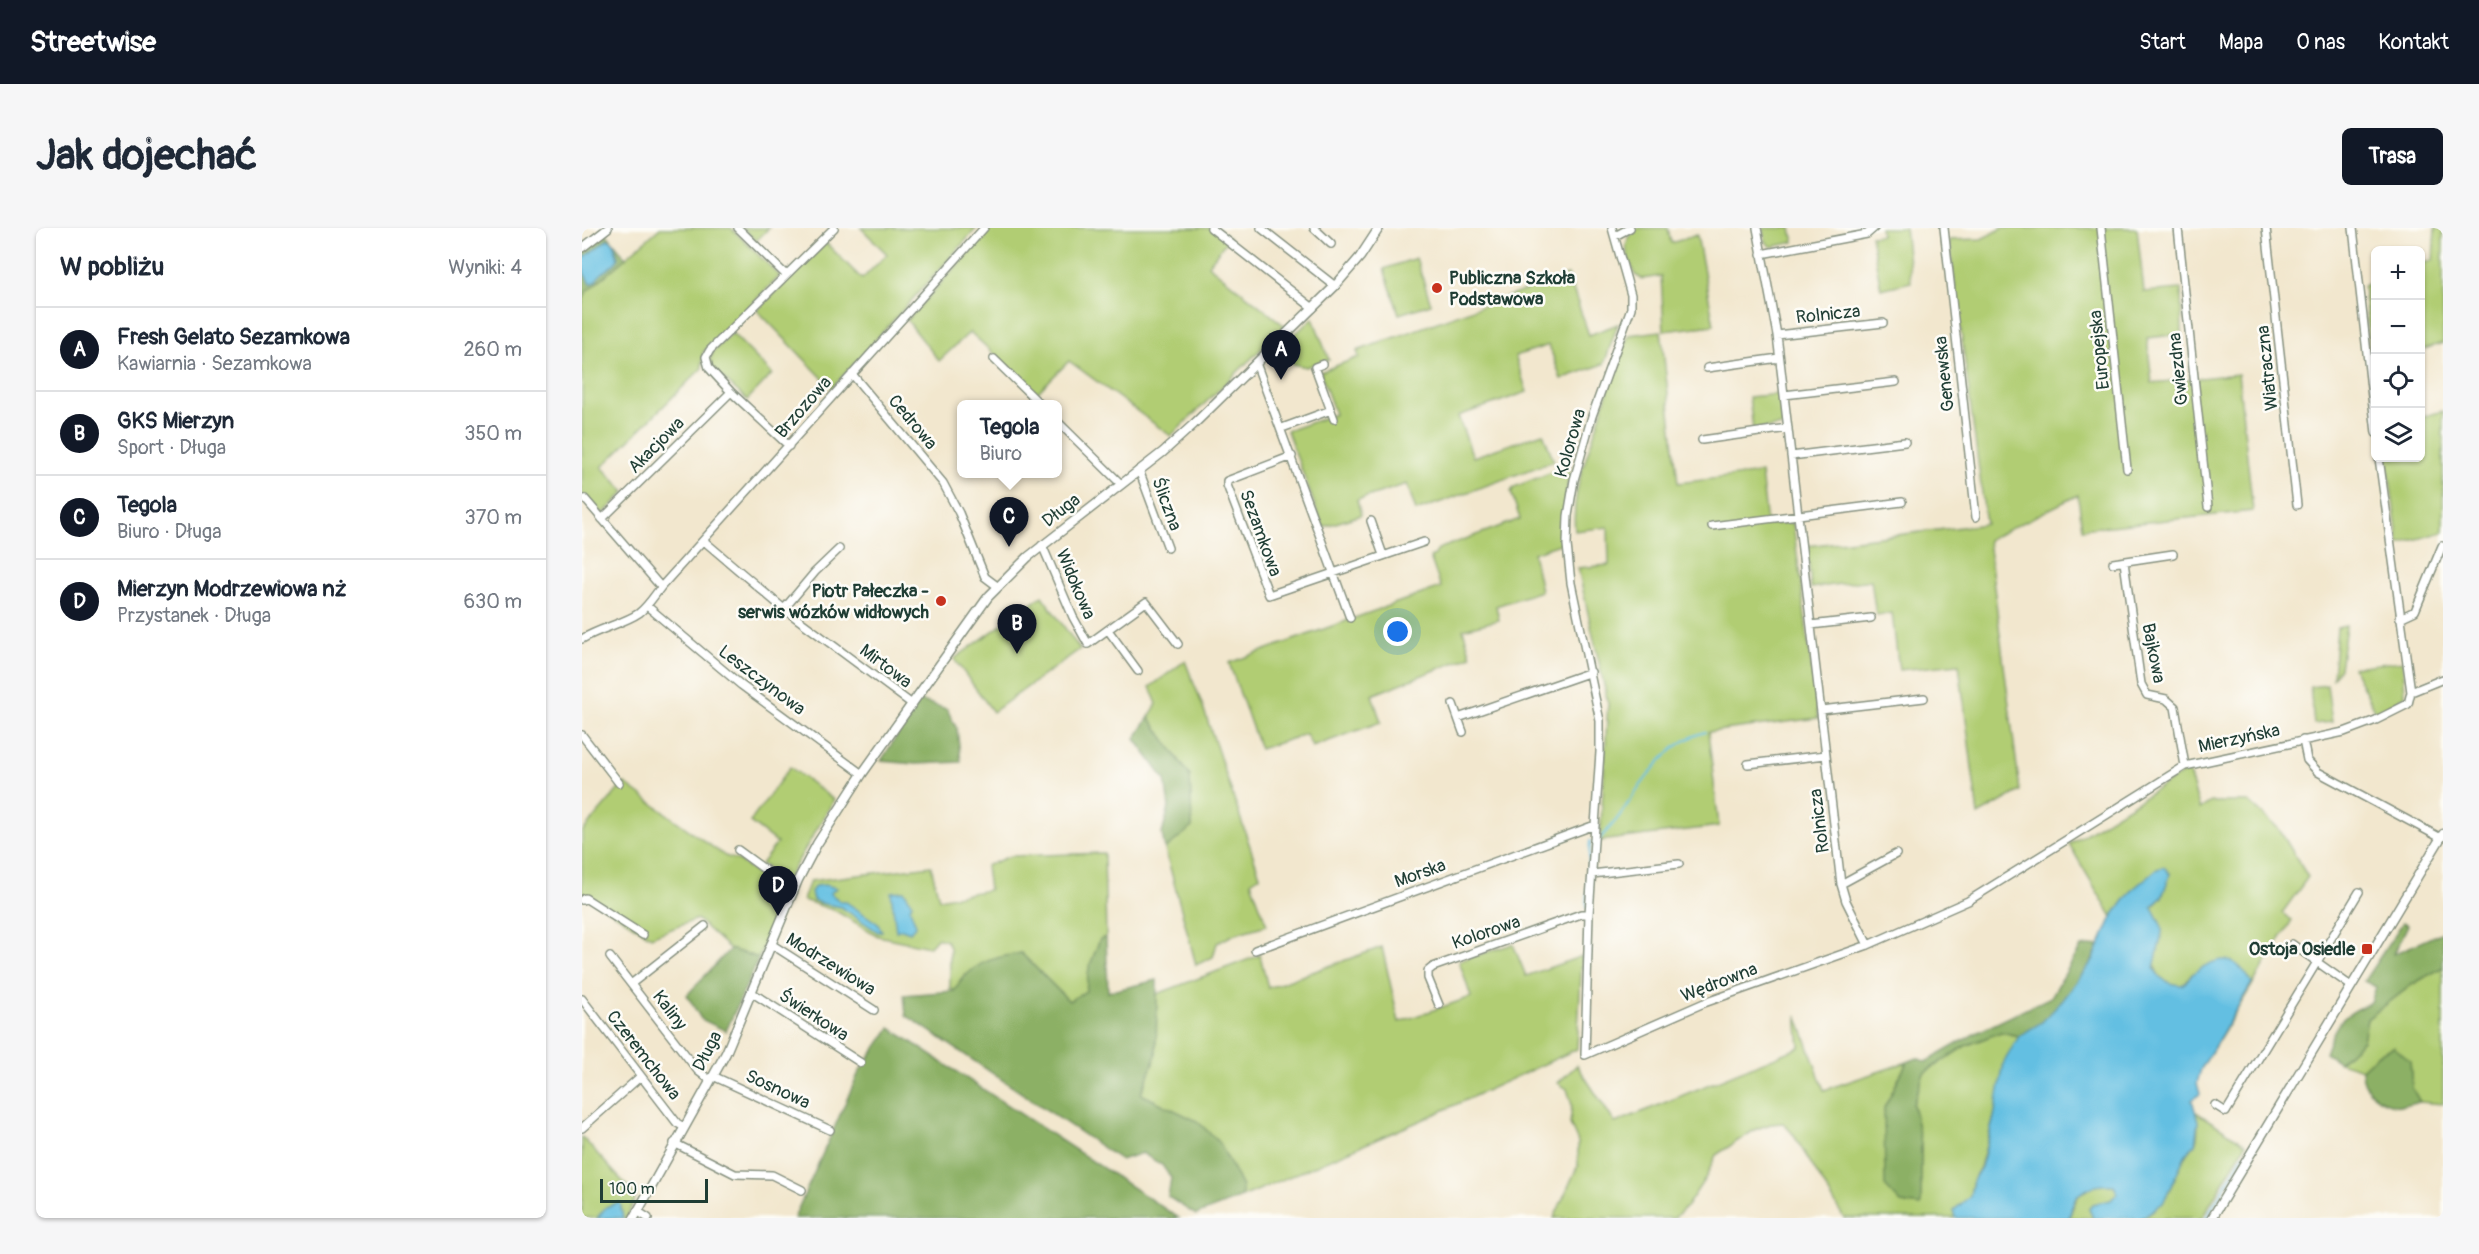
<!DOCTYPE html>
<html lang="pl">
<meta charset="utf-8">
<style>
body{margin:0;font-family:Pangolin,sans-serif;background:#f6f6f7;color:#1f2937}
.controls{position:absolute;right:18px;top:18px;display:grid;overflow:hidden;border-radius:9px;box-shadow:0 2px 4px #0004}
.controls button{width:54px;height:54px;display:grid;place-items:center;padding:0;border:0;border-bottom:2px solid #e0e1e3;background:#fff;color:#1f2937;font:30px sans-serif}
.scale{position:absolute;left:18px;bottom:15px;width:108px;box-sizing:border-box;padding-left:6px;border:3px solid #1f3d34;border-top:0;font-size:16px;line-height:21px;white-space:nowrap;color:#1f3d34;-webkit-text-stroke:4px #fdfcf7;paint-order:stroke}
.you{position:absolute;left:816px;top:404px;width:21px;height:21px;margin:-15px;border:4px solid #fff;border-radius:50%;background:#1a73e8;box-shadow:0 0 0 9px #1a73e833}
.badge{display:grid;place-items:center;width:39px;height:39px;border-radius:50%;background:#111827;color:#fff;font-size:20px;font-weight:700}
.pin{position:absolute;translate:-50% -50px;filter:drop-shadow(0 2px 3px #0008)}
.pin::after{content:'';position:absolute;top:32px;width:21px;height:18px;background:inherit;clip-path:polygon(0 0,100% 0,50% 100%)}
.popup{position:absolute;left:375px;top:172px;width:105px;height:78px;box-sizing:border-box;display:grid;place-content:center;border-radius:9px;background:#fff;filter:drop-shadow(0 2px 4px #0005);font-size:20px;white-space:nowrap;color:#747a83}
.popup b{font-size:22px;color:#1f2937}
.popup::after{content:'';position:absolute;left:50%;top:100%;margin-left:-12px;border:12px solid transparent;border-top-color:#fff}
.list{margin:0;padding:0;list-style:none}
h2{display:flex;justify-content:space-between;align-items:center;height:78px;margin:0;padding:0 24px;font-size:26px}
h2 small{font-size:20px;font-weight:400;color:#747a83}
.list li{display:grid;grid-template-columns:39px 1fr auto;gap:18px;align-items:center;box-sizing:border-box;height:84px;padding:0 24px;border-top:2px solid #e0e1e3}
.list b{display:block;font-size:22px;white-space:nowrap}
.list p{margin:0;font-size:20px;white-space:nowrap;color:#747a83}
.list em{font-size:20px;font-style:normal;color:#747a83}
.icon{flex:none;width:33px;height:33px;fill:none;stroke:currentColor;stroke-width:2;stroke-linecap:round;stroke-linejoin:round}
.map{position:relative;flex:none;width:1861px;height:990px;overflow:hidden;border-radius:9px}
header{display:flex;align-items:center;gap:36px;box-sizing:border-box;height:84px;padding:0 30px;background:#111827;color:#fff}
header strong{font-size:28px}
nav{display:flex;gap:33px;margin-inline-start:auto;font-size:21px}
.intro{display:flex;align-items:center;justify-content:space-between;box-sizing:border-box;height:144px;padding:0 36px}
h1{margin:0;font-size:42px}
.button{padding:15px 27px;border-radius:9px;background:#111827;color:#fff;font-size:21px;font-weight:700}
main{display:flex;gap:36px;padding:0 36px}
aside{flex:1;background:#fff;border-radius:9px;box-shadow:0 2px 4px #0004}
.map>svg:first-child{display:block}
.green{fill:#b1cd73;stroke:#688554;stroke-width:1.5}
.forest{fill:#8cb065;stroke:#56764c;stroke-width:1.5}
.water{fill:#64bfe2;stroke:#427e8b;stroke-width:1.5}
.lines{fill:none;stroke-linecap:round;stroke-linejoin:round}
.stream{stroke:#64bfe2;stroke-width:2}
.minor-casing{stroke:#889281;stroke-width:10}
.tertiary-casing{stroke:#889281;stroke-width:11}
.minor{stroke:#fff;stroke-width:7}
.tertiary{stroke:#fff;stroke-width:8}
.poi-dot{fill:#c8321e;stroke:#fdfcf7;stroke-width:2}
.labels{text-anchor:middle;stroke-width:5;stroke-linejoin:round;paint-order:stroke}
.poi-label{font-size:18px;font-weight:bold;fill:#1f3d34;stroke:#fdfcf7;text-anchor:end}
.street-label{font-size:18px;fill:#1f3d34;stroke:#fdfcf7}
</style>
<header>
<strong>Streetwise</strong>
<nav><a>Start</a><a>Mapa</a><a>O nas</a><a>Kontakt</a></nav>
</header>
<div class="intro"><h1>Jak dojechać</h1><a class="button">Trasa</a></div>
<main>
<aside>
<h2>W pobliżu<small>Wyniki: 4</small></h2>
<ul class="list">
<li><span class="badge">A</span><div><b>Fresh Gelato Sezamkowa</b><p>Kawiarnia · Sezamkowa</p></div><em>260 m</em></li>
<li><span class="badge">B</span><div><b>GKS Mierzyn</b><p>Sport · Długa</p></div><em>350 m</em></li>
<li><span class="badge">C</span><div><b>Tegola</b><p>Biuro · Długa</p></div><em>370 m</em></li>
<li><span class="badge">D</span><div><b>Mierzyn Modrzewiowa nż</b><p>Przystanek · Długa</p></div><em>630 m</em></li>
</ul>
</aside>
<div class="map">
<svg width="1861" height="990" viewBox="0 0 1861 990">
<rect width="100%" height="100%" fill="#fdfcf7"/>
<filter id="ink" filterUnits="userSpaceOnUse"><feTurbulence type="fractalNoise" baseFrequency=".0167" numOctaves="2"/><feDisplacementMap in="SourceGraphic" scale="12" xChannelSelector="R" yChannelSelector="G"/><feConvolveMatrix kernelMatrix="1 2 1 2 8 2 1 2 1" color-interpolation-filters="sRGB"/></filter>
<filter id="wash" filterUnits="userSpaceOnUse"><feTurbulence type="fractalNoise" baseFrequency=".008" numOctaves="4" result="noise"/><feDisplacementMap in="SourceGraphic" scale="24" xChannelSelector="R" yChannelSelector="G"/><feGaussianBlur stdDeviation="1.35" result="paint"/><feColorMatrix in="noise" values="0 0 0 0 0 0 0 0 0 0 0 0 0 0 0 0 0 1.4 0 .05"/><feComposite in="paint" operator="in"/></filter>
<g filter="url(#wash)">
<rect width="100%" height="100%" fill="#f2e7ce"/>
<path class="green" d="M78,0h71l49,48 -77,76 -1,16 -100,99 23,25 -22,22 -21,-21v-188l4,-13z
M161,0h26l-13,13z
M279,0h116l-145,160 -75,-78 69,-67 36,36 25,-25z
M409,0h225l13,10 -21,27 77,61 -114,110 -102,-75 -32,32 -67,-61 -31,29 -32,-41z
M1056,0h30l3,15 26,-8 17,90 -50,6 -3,-55 -19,3 -7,-4c-7,-19 -17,-32 3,-47z
M1181,0h28l3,14 -22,5 -6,-5z
M1298,0h25l6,54 -30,7 -10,-53 10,-1z
M1421,0h134l7,64 37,-3 1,45 -35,4 5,45 86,-9 15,137 -171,18 -4,-34 -90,45 32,251 -42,24 -19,-151 -60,6 -7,-57 -16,2 -5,-35 -60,8 -4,-42 179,-22 -37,-284 32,-1z
M1853,0h8v115l-22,7v-86l12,-4z
M834,30l15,46 -32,10 -15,-45z
M986,47l21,60 29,-11 -14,40 -43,15 -12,-34 -34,11 12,36 -69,24 15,41 70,-24 11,28 -138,50 -9,-27 -50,16 4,15 -38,12 -36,-96 48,-17 -15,-42 39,-15 -2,-6z
M1793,53l1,82 -4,1 -9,-78z
M731,90l16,42 -23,7 -13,-3 -8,-21z
M1079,103l17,152 83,-10 6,51 26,-1 25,195 -110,14 11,94 -119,15 8,-138 -30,-135 31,-3 -1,-38 -33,4c-4,-38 11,-73 23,-108 9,-30 18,-60 31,-88z
M150,105l40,41 -25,26 -37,-34 -1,-4 4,-10z
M1197,166l4,32 -30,4 -4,-33z
M1861,183v121l-44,12 -12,-86h33l1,-41z
M988,237l-8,66 1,12 -30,10 8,38 -45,15 3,14 -36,9 8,27 -99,39 9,27 -69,25 -6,-13 -46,15 -31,-86 212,-76 -11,-30 5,-2 3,-6 82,-30 -9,-27 3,-5z
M460,368l38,53 -87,63 -39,-53z
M1764,398l-6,42 -7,10 4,-50z
M603,433l17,43 58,172 -9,6 16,43 -32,9 -18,9 -4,14 -17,8 -31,-116 27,-22 -2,-51 -41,-59 8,-13 -7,-17z
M1821,433l2,35 -28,18 -24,-47z
M1745,457l5,37 -18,2 -4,-37z
M208,539l44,33 -47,80 -26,-16 16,-21 -27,-21z
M1606,542l12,39 11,-7h38l30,27 29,48 -26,36 10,7 -91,149 -9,-95 -10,12c-40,-4 -25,-37 -23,-66l-6,-9 -1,-4 10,-10 8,-24 -37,16 -21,28 -43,-73z
M42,555l101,73 13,4 44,34 -23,64 -29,-9 -33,-30 -46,18 -64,-41 -5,3v-67z
M522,625l2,84 -6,2 -11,29 -3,24 -17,9 -48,-48 -58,23 -9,15 -4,-3v-40l-3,-7 -10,-3 -8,9 -51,-11 -42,-25 -33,-11 7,-19 121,-15 8,33 50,-9 -3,-24 24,-10z
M931,716l13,32 56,-20 -5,93 -155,71 -180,77v-10l-23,-45 -22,-21 -56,-27 15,-39 1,-61 103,-39 8,33 114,-41 17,75 72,-25 -12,-36z
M1861,739v137l-23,-2 -8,-14 -2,-27 -32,-7 -16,15 -23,-7 24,-22 4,-21 46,-35z
M1215,787l27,75 83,-28 -23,46 17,95 20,3v-62l-8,-40 11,-31 41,-27 36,-14 18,4 9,10 -34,71 -14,50 -7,13 -3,16 -17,15 2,7h-111l-51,-84 -10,-11 -12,1 -15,5 -40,26 -10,22 -19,29 -13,12h-120l24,-53v-23l-8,-18 2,-19 -5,-16 -9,-6 19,-18 38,58 185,-76z
M1614,884l50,32 -44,74h-61c33,-18 28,-36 45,-63 2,-4 7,-7 9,-11 4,-9 3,-23 1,-32z
M0,909l54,59 -9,22h-45z
M1519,956l14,1 2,8 -5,7 -23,9 4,9h-24c9,-24 7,-25 32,-34z"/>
<path class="forest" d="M24,5l20,25 -40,34 -4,13v-53z
M337,472l28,9 10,20 4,33 -45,2 -35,-3z
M567,489l41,59 2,51 -27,22 -3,-15 7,-27 -4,-27 -30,-41z
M1821,694l5,3 -14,29 49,-22v35l-30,17 -46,35 -4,21 -24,22 -14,-9c11,-31 15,-36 46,-51l5,-15 -12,-6z
M524,709l2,55 49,-12 -1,75 -15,39 56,27 22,21 23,45v10l-46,18 -28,-18 3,-19 -9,-13 -20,-12 -21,7 -215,-145 -2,-20 50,-4c17,-28 36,-33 67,-38l48,48 17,-10 3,-23 11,-29z
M1517,717c-11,28 -33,57 -56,76 -7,6 -16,10 -24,15l-18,-4 -36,14 -41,27 -11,31 8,40v62l-20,-3 -16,-17 -1,-78 23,-46 10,-4 9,4 48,-28 77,-37 30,-50z
M148,721l29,9 -33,73 -25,-12 -14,-24z
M308,800l289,190h-385l65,-146z
M1812,819l16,14 2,27 8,14c-6,1 -14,4 -20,4 -20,-2 -39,-16 -38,-37l16,-15z"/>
<path class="water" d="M26,11l6,4 4,16c-6,10 -18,12 -22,22l-6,3 -6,-11 -2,-14z
M1582,639l6,7 -8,23 -10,10 10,20v6l-8,35c6,12 15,16 28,17 6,-3 7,-9 13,-13 27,-19 41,-16 57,11l-51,86 -4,14 3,11 -8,6 6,21 -3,23 -9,10 -23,49 -22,15h-48l-4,-9 3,-5 19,-4 6,-7 -3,-8c-15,-1 -35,2 -41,19 -2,4 -2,9 -4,14h-114l-2,-7 17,-15 3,-16 8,-13 13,-50 10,-55 15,-26 23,-14 21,-22 30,-40 19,-43 21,-28 24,-20z
M243,657l12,3 -7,5 11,9h5l31,21 5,8 -4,1 -37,-25 -21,-4 -7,-3 -2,-8 4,-6z
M322,663l8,12 -2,6 6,16 -6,7 -8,-3 -6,2 -5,-39z
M38,974l3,16h-26l9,-11z"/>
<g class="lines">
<path class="stream" d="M1017,612c7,-9 15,-16 21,-25 22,-31 46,-73 85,-83
M1004,680l4,-67
M1624,990l38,-64"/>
</g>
</g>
<g filter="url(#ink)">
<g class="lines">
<g class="minor-casing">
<path id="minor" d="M156,0l48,47
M629,0l102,80
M679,0l74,58
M732,0l17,16
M1030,0l19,67v13l-39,108 -18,64 -6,36 -1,29 4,38 29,138v31l-11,162 -4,141 119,-52 164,-58 100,-44 217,-135 159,-34 32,-12 32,-16 3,-12 -32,-234
M1175,0l20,107 64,549 5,17 22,44
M1362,0l32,289
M1519,0l26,241
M1596,0l30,279
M1684,0l31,277
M1771,0l23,205
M1033,8l15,-8
M0,20l26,-20
M1179,26l106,-20 7,-6
M1195,107l106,-12
M412,131l46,45
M674,135l94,255
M741,136l-8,3 19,52
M1125,140l72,-10
M270,146l91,109 16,30 26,64 12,9
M149,164l-22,-24 -3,-11 4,-7 124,-122
M1202,167l112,-13
M475,193l64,63
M700,200l49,-18
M1120,212l86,-12
M710,228l-65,25v4l42,110 155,-53
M1209,228l114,-14
M557,242l29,78
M3,271l76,88
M20,291l129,-127 58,54
M789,293l12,34
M1130,298l190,-24
M122,313l80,68 128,95
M460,317l31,72 15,27 58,-42 32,42
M1542,334l17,122 6,11 19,4 9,8 10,59
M1531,335l60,-9
M65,378l94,79 121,89
M202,381l31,-37 24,-23
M1818,390l15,-7 27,-65
M1229,397l60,-7
M526,402l30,41
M0,411c18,-11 43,-16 57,-26 9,-7 15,-17 22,-26l323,-359
M1829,464l32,-13
M871,476l10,28
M1239,482l103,-12
M876,490l133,-46
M0,507l37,48
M1721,512l4,20 11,12 123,66
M1166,536l78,-9
M156,622l56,41
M1010,646l87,-10
M1259,656l55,-30
M0,672l3,-2 58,37
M189,716l103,66
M673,722l340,-125
M28,729l88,114 12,9
M49,756l74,-58
M1769,758l-34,-24 42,-70
M169,764l110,71
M0,771l95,124 7,4
M857,777l-11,-27v-7l5,-4 148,-53h8
M131,848l117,54
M1633,877l11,7 91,-150 -25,-18
M0,900l59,-52
M92,915l61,31 37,1 30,15
M55,983l11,7"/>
</g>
<g class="tertiary-casing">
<path id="tertiary" d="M52,990l92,-165 72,-173 19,-36 45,-70 126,-177 40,-40 135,-105 31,-28 141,-138 25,-29 19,-29
M1630,990l231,-384"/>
</g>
<use href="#minor" class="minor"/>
<use href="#tertiary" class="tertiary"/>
</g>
</g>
<g class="poi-dot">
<circle cx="855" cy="60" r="6"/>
<circle cx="359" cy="373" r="6"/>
<rect x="1779" y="715" width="12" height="12" rx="3"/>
</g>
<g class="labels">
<g class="poi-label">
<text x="867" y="56" text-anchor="start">Publiczna Szkoła<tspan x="867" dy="21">Podstawowa</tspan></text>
<text x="347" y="369">Piotr Pałeczka -<tspan x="347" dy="21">serwis wózków widłowych</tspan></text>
<text x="1773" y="727">Ostoja Osiedle</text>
</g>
<g class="street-label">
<text transform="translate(1246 86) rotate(-6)" y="6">Rolnicza</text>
<text transform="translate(1517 122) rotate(-96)" y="6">Europejska</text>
<text transform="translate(1685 140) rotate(-96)" y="6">Wiatraczna</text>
<text transform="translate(1596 141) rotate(-96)" y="6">Gwiezdna</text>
<text transform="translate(1362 146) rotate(-96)" y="6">Genewska</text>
<text transform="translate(221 179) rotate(-49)" y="6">Brzozowa</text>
<text transform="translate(331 194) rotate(50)" y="6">Cedrowa</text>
<text transform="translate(988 215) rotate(-74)" y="6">Kolorowa</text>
<text transform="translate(74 217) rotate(-45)" y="6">Akacjowa</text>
<text transform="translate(585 276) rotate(70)" y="6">Śliczna</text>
<text transform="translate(479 282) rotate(-38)" y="6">Długa</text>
<text transform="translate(679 305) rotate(70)" y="6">Sezamkowa</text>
<text transform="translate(494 356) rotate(67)" y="6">Widokowa</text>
<text transform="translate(1572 425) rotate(79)" y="6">Bajkowa</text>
<text transform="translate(304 438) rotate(37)" y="6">Mirtowa</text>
<text transform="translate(180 452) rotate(37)" y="6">Leszczynowa</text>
<text transform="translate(1657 510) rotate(-12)" y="6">Mierzyńska</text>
<text transform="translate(1237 593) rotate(-97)" y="6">Rolnicza</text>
<text transform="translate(838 645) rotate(-20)" y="6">Morska</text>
<text transform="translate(904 704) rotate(-19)" y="6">Kolorowa</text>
<text transform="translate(249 736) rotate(32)" y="6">Modrzewiowa</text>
<text transform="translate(1137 754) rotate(-21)" y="6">Wędrowna</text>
<text transform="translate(88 782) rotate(53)" y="6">Kaliny</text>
<text transform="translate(232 787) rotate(33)" y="6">Świerkowa</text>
<text transform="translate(125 823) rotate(-63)" y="6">Długa</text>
<text transform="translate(62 827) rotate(52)" y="6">Czeremchowa</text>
<text transform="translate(196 861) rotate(25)" y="6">Sosnowa</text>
</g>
</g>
</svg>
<div class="controls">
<button>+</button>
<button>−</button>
<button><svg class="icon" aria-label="locate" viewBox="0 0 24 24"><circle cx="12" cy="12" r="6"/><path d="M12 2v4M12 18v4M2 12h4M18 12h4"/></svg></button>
<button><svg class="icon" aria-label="layers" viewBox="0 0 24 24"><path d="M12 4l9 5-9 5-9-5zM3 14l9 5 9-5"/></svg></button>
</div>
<div class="scale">100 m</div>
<div class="you"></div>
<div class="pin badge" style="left:699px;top:152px">A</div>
<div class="pin badge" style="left:435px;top:426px">B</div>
<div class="pin badge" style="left:427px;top:319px">C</div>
<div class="popup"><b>Tegola</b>Biuro</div>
<div class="pin badge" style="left:196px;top:688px">D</div>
</div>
</main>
